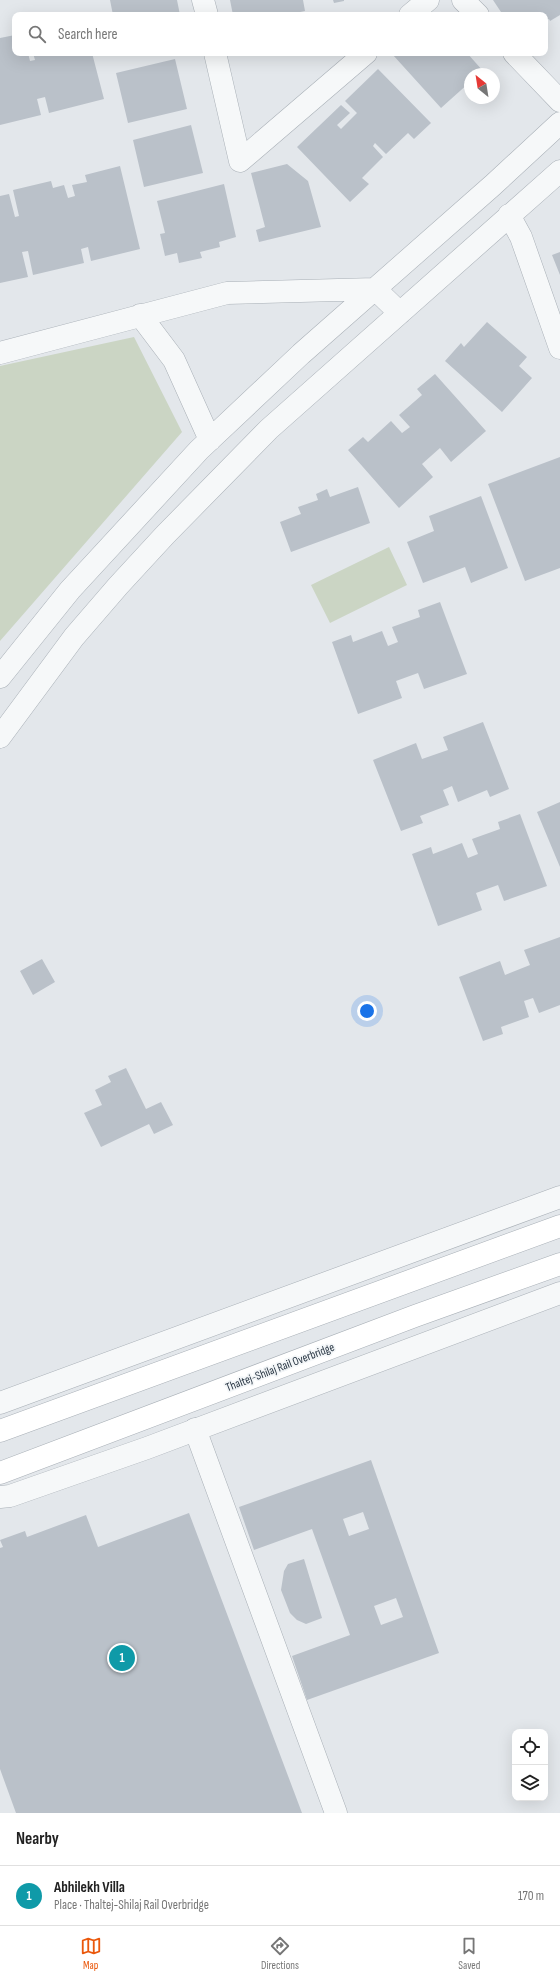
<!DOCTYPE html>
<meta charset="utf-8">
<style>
body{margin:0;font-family:"Sofia Sans Condensed",sans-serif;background:#f6f6f6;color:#222}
.controls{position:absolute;right:12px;bottom:12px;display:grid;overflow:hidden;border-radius:8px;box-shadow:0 4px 16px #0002}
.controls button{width:36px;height:36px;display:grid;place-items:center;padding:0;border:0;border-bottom:1px solid #e0e0e0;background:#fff;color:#222;font:20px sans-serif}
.compass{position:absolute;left:464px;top:68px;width:36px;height:36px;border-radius:50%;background:#fff;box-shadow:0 4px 16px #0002;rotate:330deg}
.you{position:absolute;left:367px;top:1011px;width:14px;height:14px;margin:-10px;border:3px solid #fff;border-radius:50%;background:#1a73e8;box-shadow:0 0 0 6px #1a73e833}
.badge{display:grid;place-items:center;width:26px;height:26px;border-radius:50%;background:#ea580c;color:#fff;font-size:13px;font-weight:700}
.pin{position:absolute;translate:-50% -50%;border:2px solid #fff;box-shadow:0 1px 4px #0006}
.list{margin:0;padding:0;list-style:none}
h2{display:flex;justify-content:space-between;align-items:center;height:52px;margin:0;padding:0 16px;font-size:17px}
h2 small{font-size:13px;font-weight:400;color:#767676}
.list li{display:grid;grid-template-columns:26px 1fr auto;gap:12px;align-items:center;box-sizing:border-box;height:60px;padding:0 16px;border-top:1px solid #e0e0e0}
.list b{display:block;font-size:15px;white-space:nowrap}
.list p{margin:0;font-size:13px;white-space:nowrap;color:#767676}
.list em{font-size:13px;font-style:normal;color:#767676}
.icon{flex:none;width:22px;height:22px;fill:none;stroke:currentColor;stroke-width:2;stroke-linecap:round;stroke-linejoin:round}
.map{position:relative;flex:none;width:560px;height:1813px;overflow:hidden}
.search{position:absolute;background:#fff;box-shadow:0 4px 16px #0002;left:12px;right:12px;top:12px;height:44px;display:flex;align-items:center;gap:10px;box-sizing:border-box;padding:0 14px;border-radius:8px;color:#767676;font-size:15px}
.sheet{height:112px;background:#fff}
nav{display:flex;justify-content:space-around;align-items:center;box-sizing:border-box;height:56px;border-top:1px solid #e0e0e0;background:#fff;font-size:11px;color:#767676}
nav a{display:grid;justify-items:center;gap:2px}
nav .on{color:#ea580c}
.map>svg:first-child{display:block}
.green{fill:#cbd5c4}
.building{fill:#bac1c9;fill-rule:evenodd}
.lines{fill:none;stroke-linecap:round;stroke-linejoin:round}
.minor-casing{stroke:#a8afb6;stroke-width:23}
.tertiary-casing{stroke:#a8afb6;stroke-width:23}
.secondary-casing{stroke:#a8afb6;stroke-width:23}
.minor{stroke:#f6f8f9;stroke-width:22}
.tertiary{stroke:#f6f8f9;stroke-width:22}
.secondary{stroke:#fff;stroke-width:22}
.labels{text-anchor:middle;stroke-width:3.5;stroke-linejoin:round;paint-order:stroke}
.street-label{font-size:12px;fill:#2a3744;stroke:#f3f6f8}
</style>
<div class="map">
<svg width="560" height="1813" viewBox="0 0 560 1813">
<rect width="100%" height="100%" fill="#e3e7eb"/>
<path class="green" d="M134,337l48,95 -182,209v-275z
M389,547l18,38 -77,38 -19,-38z"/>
<path class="building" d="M110,0h67l3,15h-67z
M230,0h73l2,11 -19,4h-53z
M333,0h11v1l-10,2z
M493,0h67v15l-10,6 -1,-2 -4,2v-6h-42z
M15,35v18h13l2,8 5,-1 -2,-7h59l12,46 -55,14 -4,-16 -8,2 4,16 -41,10v-87z
M115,53h11v1l-10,2z
M395,53h72l16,18 -4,3h-9v8l-29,26 -48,-53z
M175,59l12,50 -59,14 -12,-50z
M378,69l53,54 -17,16 -6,-6 -22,21 -11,-11 -2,3 10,11 -21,21 7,6 -19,18 -53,-55 44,-42 9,8 -13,12 4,4 16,-16 -12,-12z
M191,125l12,48 -59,14 -11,-47z
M287,164l21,17 13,46 -62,15 -3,-12 9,-3 -14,-54z
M120,166l20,83 -49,12 -3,-14 -7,2 3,14 -51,12 -5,-24 -6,1 6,25 -28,6v-87l9,-2 6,23 4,-1 -6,-26 38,-9 2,7 11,-3 4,13 7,-2 -3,-11 15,-3 -2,-7z
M224,184l12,53 -17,5 1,5 -20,5 2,6 -23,5 -2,-10 -12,3 -5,-22 5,-1 -8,-32z
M560,252v23l-8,-20z
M487,322l40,35 -8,9 13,12 -30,34 -57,-51 16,-18 3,4z
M435,374l51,57 -35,31 -11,-14 -18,16 11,13 -34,31 -51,-58 15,-13 5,5 23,-21 11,12 8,-6 -11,-12 23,-20 -5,-6z
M560,457v111l-35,13 -37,-97z
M358,487l12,36 -79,29 -11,-30 21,-8 -3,-7 20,-7 -2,-6 11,-5 3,8z
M481,496l27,72 -37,15 -6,-16 -42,16 -16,-41 27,-11 -5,-15z
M440,602l27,72 -43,15 -6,-16 -22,8 6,17 -44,16 -26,-72 19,-7 2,7 29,-11 6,15 10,-4 -6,-15 28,-10 -2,-7z
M483,722l26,67 -19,8 -3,-7 -29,12 -6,-16 -9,4 6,15 -29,11 3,7 -22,8 -28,-71 43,-17 6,16 26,-9 -5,-13z
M560,802v65l-23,-55z
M520,814l27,72 -43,15 -6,-16 -22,8 6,17 -44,16 -26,-72 19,-7 2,7 29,-11 6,15 10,-4 -6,-15 28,-10 -2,-7z
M560,937v68l-21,8 -6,-15 -9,3 5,16 -28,10 2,7 -20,7 -24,-64 41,-16 5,14 25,-10 -6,-15z
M42,959l13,23 -22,13 -13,-24z
M126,1068l20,41 15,-7 12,23 -19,9 -5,-10 -48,23 -17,-34 18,-8 -7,-15 16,-8 -3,-6z
M371,1460l68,193 -132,47 -15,-44 58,-21 -38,-106 -58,21 -15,-43zM363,1512l6,17 -20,7 -6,-17zM396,1598l7,19 -22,8 -7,-19z
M189,1513l113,300h-286l-16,-44v-221l3,-1 -3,-7 25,-9 2,6 59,-22 12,32z
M304,1559l18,59 -16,6 -9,-4 -7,-7 -9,-23 3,-19 4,-7z"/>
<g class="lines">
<g class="minor-casing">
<path id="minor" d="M203,0l4,15
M463,0l15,15
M410,15l18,-15
M215,53l25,108 126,-108
M514,53l46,48
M509,215l12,22 39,111
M140,315l34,45 36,80
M0,353l227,-60 148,-4 25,24
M0,677l70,-87 129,-140 102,-96 192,-169 67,-62
M0,737l74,-100 44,-51 47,-51 104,-106 291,-258
M195,1429l141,384"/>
</g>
<g class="tertiary-casing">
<path id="tertiary" d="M0,1403l560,-206
M0,1497l10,-1 137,-48 413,-155"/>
</g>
<g class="secondary-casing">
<path id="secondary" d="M0,1431l560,-205
M0,1473l415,-157 145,-52"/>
</g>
<use href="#minor" class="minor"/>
<use href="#tertiary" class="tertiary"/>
<use href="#secondary" class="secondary"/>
</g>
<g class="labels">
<g class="street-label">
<text transform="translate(280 1367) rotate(-21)" y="4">Thaltej-Shilaj Rail Overbridge</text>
</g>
</g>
</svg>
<div class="controls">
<button><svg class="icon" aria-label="locate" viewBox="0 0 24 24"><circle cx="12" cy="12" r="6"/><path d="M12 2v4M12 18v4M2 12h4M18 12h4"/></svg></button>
<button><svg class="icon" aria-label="layers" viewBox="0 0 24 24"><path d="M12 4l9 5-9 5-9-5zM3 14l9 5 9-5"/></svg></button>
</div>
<svg class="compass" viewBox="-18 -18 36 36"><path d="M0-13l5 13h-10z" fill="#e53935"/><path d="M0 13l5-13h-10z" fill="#767676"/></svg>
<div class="you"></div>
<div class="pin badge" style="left:122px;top:1658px;background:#0f9aa8">1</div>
<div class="search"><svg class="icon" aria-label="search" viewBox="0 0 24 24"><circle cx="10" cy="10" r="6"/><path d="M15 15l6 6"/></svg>Search here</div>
</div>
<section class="sheet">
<h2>Nearby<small></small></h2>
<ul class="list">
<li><span class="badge" style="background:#0f9aa8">1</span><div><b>Abhilekh Villa</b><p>Place · Thaltej-Shilaj Rail Overbridge</p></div><em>170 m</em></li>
</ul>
</section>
<nav>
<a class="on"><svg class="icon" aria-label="map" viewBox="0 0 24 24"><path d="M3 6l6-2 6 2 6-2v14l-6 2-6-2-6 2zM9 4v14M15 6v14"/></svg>Map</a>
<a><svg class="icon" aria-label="directions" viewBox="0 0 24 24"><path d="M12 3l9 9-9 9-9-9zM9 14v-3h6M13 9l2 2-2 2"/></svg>Directions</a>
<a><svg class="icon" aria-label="saved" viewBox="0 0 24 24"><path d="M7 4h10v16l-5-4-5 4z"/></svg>Saved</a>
</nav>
